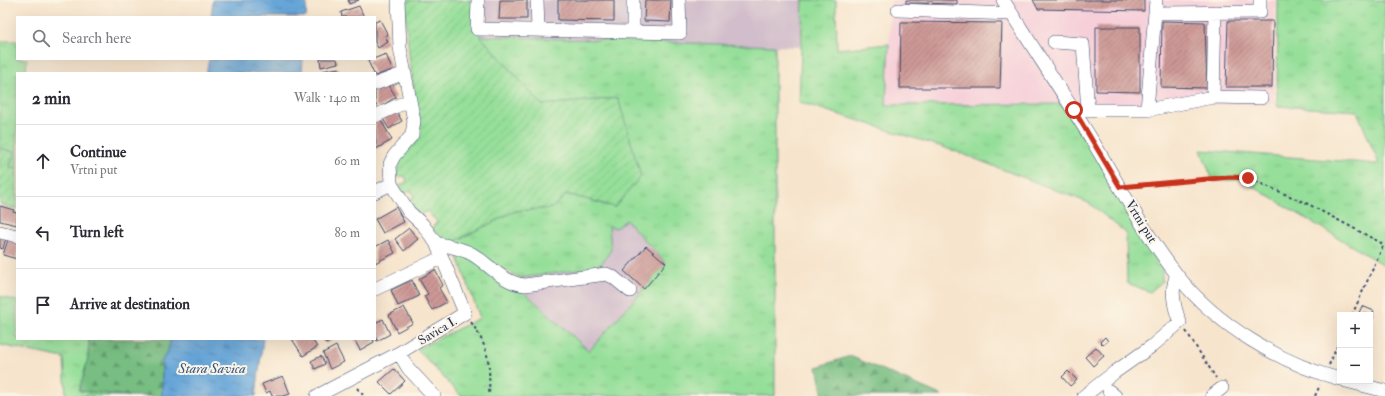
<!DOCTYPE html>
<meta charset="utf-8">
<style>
body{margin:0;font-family:"IM FELL Double Pica",serif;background:#f2f2f3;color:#2b2b33}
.controls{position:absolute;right:12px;bottom:12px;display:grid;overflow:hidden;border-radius:0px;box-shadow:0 4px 16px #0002}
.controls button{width:36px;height:36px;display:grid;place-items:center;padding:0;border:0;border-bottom:1px solid #e1e1e2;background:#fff;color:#2b2b33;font:20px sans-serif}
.stop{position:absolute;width:12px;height:12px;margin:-9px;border:3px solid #c8321e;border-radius:50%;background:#fff}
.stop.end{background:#c8321e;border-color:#fff;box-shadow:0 1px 4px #0008}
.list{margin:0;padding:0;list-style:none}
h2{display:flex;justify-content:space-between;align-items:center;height:52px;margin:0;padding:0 16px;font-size:17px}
h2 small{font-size:13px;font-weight:400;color:#7c7c81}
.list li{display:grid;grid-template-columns:26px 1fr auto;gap:12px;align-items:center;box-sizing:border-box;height:72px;padding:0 16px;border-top:1px solid #e1e1e2}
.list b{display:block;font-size:15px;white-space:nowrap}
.list p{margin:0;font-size:13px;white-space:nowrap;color:#7c7c81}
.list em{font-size:13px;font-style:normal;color:#7c7c81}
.icon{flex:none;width:22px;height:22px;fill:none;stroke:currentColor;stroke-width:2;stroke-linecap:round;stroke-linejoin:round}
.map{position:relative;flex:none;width:1385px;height:396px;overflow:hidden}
.search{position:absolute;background:#fff;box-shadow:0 4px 16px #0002;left:16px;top:16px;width:360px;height:44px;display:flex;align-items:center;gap:10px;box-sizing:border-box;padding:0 14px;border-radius:0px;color:#7c7c81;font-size:15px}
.panel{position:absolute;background:#fff;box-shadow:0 4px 16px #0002;left:16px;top:72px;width:360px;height:268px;border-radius:0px}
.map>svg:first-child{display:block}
.built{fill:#f6cfd9}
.industrial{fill:#d1bdcb}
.grass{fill:url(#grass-tufts);stroke:#58877c}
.forest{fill:url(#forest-firs);stroke:#4a7670}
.garden{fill:url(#garden-furrows);stroke:#58877c}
.water{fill:url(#water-ripples);stroke:#406a9b}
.building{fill:url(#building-hatch)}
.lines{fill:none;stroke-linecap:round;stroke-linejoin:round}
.minor-casing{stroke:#3c4a6e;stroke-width:14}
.path{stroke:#3c4a6e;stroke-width:2;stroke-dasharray:3 3;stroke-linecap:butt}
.minor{stroke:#fff;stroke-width:13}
.route{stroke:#c8321e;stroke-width:5}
.labels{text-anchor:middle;stroke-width:4;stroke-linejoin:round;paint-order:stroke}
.street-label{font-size:13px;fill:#1b2f5e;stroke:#fcf5e5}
.water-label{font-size:14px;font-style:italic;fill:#355889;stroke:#fcf5e5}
</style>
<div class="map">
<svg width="1385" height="396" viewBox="0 0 1385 396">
<defs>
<pattern id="grass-tufts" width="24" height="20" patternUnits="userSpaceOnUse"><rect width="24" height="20" fill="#96df9a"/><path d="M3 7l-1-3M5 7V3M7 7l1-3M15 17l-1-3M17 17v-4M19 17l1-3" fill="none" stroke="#81c087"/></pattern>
<pattern id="forest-firs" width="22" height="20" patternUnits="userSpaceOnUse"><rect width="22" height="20" fill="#78be82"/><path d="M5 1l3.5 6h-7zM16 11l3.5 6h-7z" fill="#629b6e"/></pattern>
<pattern id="garden-furrows" width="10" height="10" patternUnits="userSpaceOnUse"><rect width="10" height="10" fill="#96df9a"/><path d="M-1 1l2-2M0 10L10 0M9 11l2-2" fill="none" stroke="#81c087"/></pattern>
<pattern id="water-ripples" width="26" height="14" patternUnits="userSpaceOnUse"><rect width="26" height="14" fill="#66a5d8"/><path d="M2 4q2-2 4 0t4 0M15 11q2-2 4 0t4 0" fill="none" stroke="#5387b2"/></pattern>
<pattern id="building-hatch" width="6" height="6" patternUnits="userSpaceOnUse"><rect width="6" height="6" fill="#cd9895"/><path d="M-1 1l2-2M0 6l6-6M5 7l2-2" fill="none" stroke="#a67c7d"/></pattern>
</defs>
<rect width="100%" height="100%" fill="#fcf5e5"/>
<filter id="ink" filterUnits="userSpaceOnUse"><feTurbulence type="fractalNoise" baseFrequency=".025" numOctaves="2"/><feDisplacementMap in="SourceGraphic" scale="8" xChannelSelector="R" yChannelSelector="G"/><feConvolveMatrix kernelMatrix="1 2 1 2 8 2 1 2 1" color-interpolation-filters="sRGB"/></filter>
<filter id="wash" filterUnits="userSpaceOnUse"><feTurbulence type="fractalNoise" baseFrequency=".012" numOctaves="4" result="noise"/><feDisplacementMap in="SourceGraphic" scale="16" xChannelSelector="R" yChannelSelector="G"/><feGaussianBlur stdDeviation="0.9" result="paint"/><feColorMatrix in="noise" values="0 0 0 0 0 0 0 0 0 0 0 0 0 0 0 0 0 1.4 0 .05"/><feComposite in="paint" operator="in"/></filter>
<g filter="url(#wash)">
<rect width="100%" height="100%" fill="#f7e4cc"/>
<path class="built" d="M891,0h384l-1,104 -388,1z"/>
<path class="industrial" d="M481,0h322l-3,47 -320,-11z
M615,207l51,56 -81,92 -61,-51 -8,-62z"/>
<path class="grass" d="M803,0h33l1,49 52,-5 -3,61 178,-1 98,163v15l-12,10 -23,-9 -1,-50 -37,-30 -134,-52 -156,-49z
M1278,0h107v266l-143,-86 -29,1 -12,-31 178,14 -22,-53 -80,-5z
M480,36l295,10v350h-314l-44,-47 63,-31 -25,-69 67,41 67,61 77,-88 -40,-43 -10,8 -7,-2 2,24 -12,17 -79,11 -58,-32 -13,-2 66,-33 37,-3 15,-14 48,13 3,-109 -76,7z
M5,41h12v18h10l-1,14h-9v95l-7,-1 4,-15 -14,-4v-105z
M0,296l17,5v38h72l-1,19 -8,33 49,5h-63l-2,-38 -64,-13z"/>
<path class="forest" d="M89,339h82l-3,12 -6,9v36h-33l-50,-5 9,-33z
M850,356l93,40h-120l-6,-29z"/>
<path class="garden" d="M404,0h77l-1,36 62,69 76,-7 23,78 -26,31 -48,-13 -15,14 -37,3 -66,33 -9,-6 -8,-10 5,-6 -10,-11 -7,4 -13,-14 7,-4 -3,-7 -8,4 -4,-9 8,-3 -2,-6 -8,1c-2,-19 13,-35 23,-51l-10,-61z
M0,148l14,4 -4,15 7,1v41l-17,-5z"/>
<path class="water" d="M213,0h94l-1,17h-95z
M209,59h94l-1,14h-96z
M171,339h92l-7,57h-94v-36l6,-9z"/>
<g id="blocks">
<path class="building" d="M348,0h11l-10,4z
M500,0h27v19h-28z
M558,0h56v21l-56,-1z
M645,0h26l-1,22 -26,-1z
M906,0h51v4l-51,-1z
M1033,0h111v11l-106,-2z
M359,6l5,11h-22l-1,-5z
M380,20l8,15 -3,1 3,6 -10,6 -3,-6v-20z
M1162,21l43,1 2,66 -46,-1z
M1228,21h45l-1,66h-46z
M901,22l101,1 -2,65h-100z
M1096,27h44v65l-44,-1z
M386,54l6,16 -17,6 -7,-15z
M320,59h17l1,4 -17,4z
M339,68l1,5h-17l-1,-2z
M387,82l9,15 -18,11 -3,-5v-14z
M395,109l7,12 -13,8 -7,-12z
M381,120l11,20 -16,9 -1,-26z
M0,206l14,4 -1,2 4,1v12l-17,-4z
M396,207l8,15 -21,11 -8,-14z
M409,228l9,11 -14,12 -9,-12z
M0,236l6,2 -3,11 -3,-1z
M9,237l8,2v20l-14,-4z
M388,240l7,13 -20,10v-16z
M646,246l20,17 -22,26 -20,-18z
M435,270l8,15 -4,3 8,14 -15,8 -8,-14 4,-2 -9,-15z
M412,280l7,16 -21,10 -7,-16z
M1362,306l12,5 -4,8v-4h-12z
M404,307l9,16 -16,9 -8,-17z
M383,319l7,15 -13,7 -2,-5v-13z
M1105,337l3,4 -5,4 -3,-3z
M292,339h20l5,8 -14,9z
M323,339h11l-8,5z
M354,339h19l1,3 -14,8z
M336,346l8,16 -14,7 -7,-16z
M1096,347l8,9 -11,10 -8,-9z
M321,356l4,8 -10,5 -4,-8z
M394,369l11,12 -14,13 -12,-12z
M1068,371l9,9 -7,6 -8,-9z
M283,376l7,18 -6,2h-12l-2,-5 -4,2 -4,-9z"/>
</g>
</g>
<g filter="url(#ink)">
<use href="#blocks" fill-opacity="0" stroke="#3c4a6e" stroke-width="1"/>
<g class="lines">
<g class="minor-casing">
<path id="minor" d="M478,0l-1,29 203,4 -1,-33
M537,0l1,29
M1003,0c30,48 62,96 92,145 26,44 51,90 82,130 38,49 104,89 163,104
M898,10l114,4
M1156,13l104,-1v-12
M633,32v-32
M1054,42l29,2 5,66
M375,84l30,-11
M1213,97l2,-85
M1074,110h73l66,-13 48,1
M1147,110l9,-110
M375,116l35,-16
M375,192l16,-8
M0,232l17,4
M436,243c12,3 25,5 36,11 18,11 31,29 53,31l81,-11 7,3 17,14
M375,289l66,-31
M399,353l9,15 26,28
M1346,381l39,10
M1109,391l6,5
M317,396l82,-43 66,-40 -29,-70 -13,-18 -14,-13 -18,-28 -1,-20 4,-8 18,-21 2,-14 -14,-73 -2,-48
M1084,396l31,-24 37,-26 28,-24c-6,-14 -10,-33 -3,-47
M1212,396l10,-8"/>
</g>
<path class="path" d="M1131,186l99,-9 18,1 60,26 77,41
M1352,315l32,-71
M471,322c19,28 19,41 18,74
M1186,331l30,47
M1329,365l11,-25
M357,388l7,8
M1315,396l5,-11"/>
<use href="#minor" class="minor"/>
</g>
</g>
<g class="lines" filter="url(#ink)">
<path class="route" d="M1074,110l46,77 110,-10 18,1"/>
</g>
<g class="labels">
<g class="street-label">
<text transform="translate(1142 221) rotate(58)" y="5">Vrtni put</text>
<text transform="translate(437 330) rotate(-31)" y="5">Savica I.</text>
</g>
<g class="water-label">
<text x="212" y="373">Stara Savica</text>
</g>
</g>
</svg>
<div class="controls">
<button>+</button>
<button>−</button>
</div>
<div class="stop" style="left:1074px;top:110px"></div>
<div class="stop end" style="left:1248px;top:178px"></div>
<div class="search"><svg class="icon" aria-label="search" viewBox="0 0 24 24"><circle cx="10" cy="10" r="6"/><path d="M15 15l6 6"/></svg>Search here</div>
<section class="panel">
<h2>2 min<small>Walk · 140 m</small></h2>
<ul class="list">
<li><svg class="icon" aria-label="ahead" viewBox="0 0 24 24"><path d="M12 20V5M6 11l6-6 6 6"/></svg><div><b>Continue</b><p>Vrtni put</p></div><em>60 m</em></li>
<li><svg class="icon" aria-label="left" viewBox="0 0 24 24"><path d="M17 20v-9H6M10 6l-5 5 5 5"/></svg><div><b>Turn left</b></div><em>80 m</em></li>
<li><svg class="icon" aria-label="arrive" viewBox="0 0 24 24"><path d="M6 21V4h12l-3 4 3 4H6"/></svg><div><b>Arrive at destination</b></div></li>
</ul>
</section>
</div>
